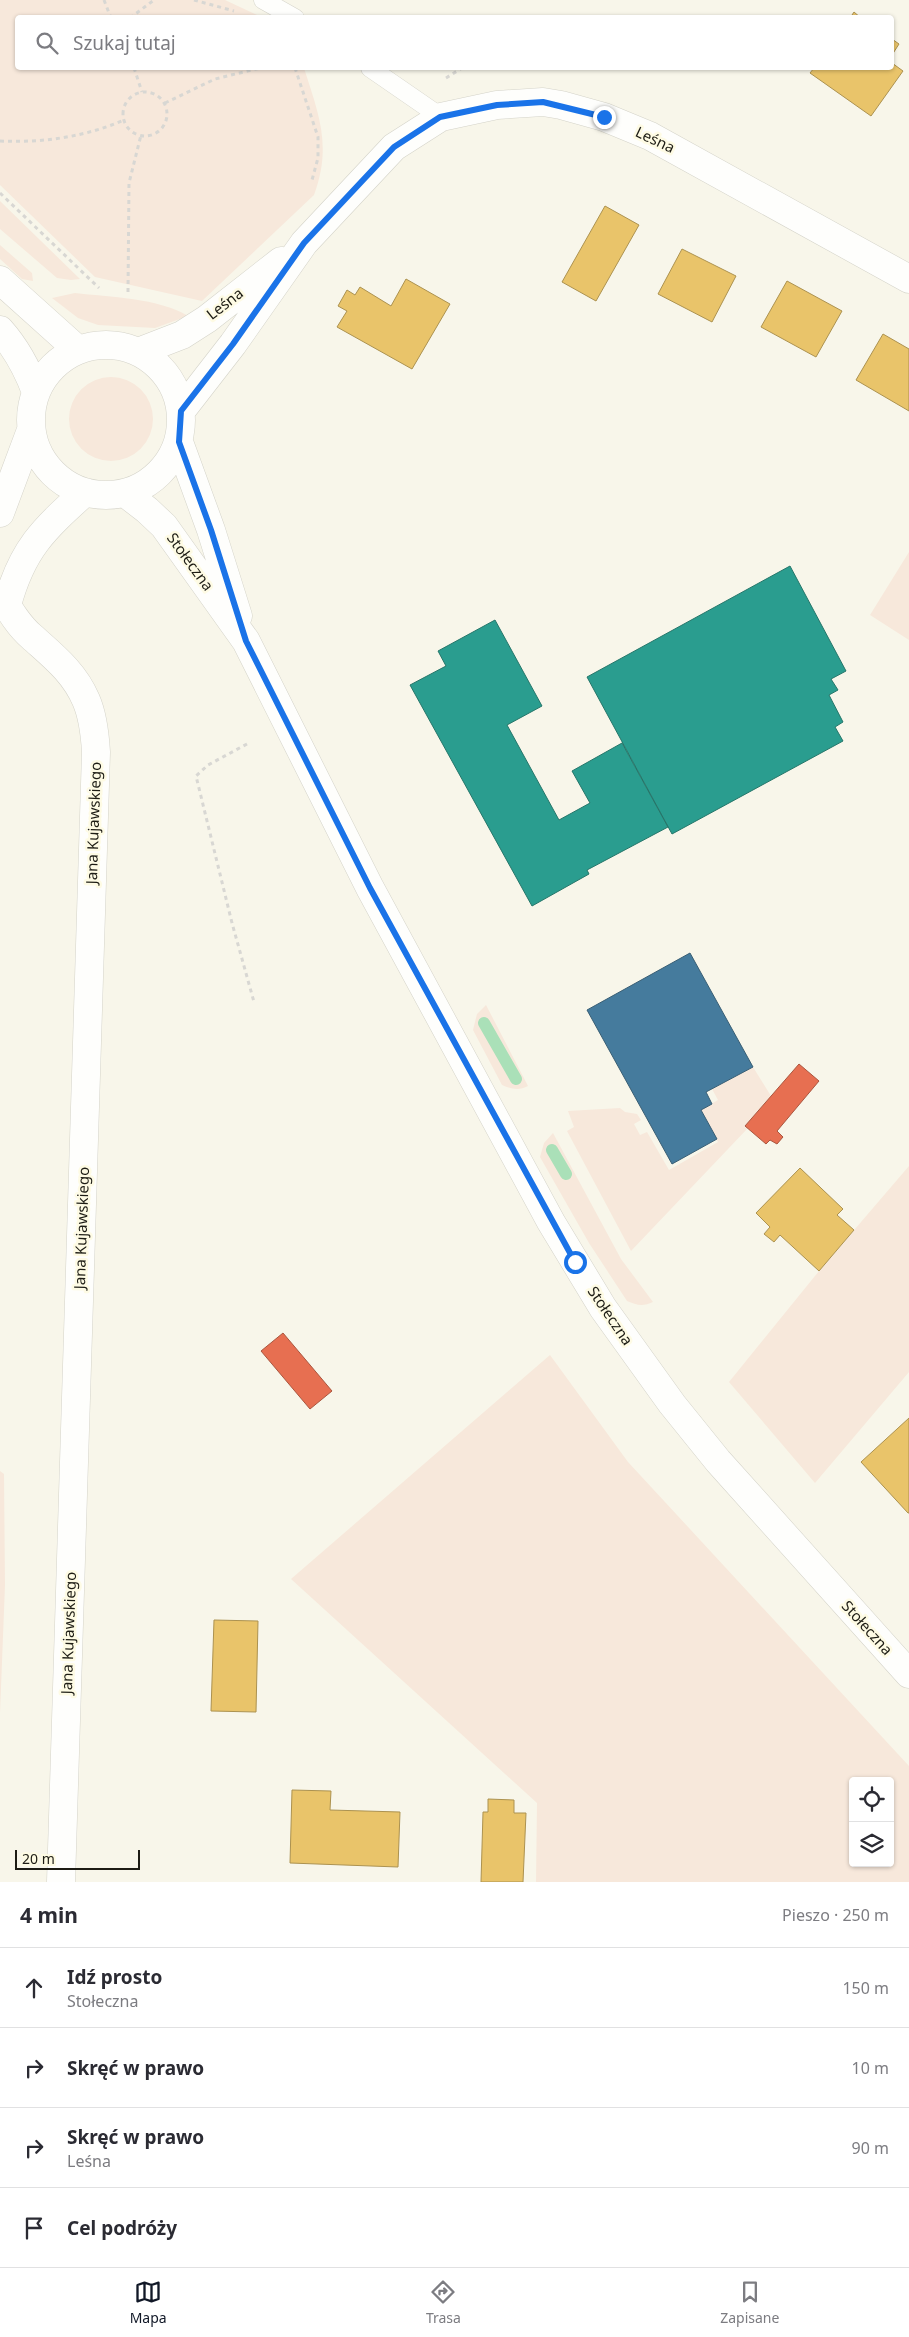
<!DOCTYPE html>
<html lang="pl">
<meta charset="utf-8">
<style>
body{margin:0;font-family:"Noto Sans",sans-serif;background:#f7f7f7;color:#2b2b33}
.controls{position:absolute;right:15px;bottom:15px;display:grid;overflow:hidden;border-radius:5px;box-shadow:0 1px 4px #0004}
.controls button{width:45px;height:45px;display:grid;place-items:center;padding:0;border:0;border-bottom:1px solid #e1e1e2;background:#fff;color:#2b2b33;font:25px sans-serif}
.scale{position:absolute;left:15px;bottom:12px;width:125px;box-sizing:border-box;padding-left:5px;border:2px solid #1d1c14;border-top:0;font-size:14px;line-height:18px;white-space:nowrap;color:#1d1c14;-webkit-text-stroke:4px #fefbe4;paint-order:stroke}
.stop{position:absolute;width:15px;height:15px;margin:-11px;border:4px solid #1a73e8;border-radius:50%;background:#fff}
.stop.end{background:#1a73e8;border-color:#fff;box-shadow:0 1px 5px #0008}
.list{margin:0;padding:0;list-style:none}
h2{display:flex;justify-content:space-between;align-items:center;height:65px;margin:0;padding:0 20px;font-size:21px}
h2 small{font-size:16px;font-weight:400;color:#7c7c81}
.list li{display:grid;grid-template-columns:32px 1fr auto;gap:15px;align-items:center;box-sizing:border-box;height:80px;padding:0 20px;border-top:1px solid #e1e1e2}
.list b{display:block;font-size:19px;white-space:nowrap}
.list p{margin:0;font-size:16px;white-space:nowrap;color:#7c7c81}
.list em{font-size:16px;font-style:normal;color:#7c7c81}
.icon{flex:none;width:28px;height:28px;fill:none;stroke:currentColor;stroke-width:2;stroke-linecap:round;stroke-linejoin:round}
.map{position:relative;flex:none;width:909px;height:1882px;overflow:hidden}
.search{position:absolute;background:#fff;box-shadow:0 1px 4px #0004;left:15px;right:15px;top:15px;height:55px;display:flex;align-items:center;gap:12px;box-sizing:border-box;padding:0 18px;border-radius:5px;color:#7c7c81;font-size:19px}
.sheet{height:385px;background:#fff}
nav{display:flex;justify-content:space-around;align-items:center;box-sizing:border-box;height:70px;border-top:1px solid #e1e1e2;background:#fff;font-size:14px;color:#7c7c81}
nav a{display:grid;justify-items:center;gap:2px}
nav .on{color:#111827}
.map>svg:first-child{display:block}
.green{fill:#f7e8db;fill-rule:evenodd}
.homes{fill:#e9c46a;stroke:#ac9250}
.shops{fill:#e76f51;stroke:#aa563f}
.schools{fill:#2a9d8f;stroke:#26766a}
.public{fill:#457b9d;stroke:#395e74}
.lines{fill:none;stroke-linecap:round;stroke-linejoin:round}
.stream{stroke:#aae0b8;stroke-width:12}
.lane-casing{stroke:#d4d3c9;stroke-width:19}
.secondary-casing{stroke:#d4d3c9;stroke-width:29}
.path{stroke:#d8d7d3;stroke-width:3;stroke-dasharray:4 4;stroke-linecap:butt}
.lane{stroke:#fefefc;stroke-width:18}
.secondary{stroke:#fefefc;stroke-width:28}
.route{stroke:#1a73e8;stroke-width:6}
.labels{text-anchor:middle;stroke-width:5;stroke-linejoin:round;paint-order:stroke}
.street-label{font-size:15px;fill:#1d1c14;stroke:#fefbe4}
</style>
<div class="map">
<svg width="909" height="1882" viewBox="0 0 909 1882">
<rect width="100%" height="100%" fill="#f8f6ea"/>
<path class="green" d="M0,0h225l32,15 2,2 -241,1v50h286c15,47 28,78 10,127l-112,106 -107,-24 -95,-92z
M0,201l80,78 -9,1 -14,-2 -57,-49z
M0,245l32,28 1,8 -11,-2 -22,-20z
M75,293c34,4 84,5 113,23l-33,12 -57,-3 -20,-7 -26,-20z
M69 419a42 42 0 1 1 84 0a42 42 0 1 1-84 0Z
M909,552v88l-39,-25z
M486,1005l42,81c-9,5 -17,3 -26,-1l-29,-55 4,-16z
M753,1067l18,29 -26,30 3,2 -117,123 -64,-120 7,-4 -6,-16 52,-3 5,4 12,2 4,6 -7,4 6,11 7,-3 22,38 49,-28 -17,-32 17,-10 -6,-11z
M553,1133l68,126 32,43c-10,5 -17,3 -26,-1l-38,-58 -49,-86 4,-14z
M909,1166v206l-94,111 -86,-101 90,-111z
M550,1355l78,107 281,304v116h-373l1,-79 -246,-224zM853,1781h37v82h-37z
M0,1471l4,3 1,111 -5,128z"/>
<path class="homes" d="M854,12l7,6h-11z
M892,39l7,5 -7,11z
M892,63l11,8 -32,45 -61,-43 4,-5h78z
M605,206l34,19 -43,76 -34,-19z
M682,249l54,27 -24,46 -54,-28z
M406,279l44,25 -38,65 -75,-42 10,-16 -9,-5 9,-16 8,5 5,-8 31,19z
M787,281l55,30 -26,46 -55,-30z
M883,334l26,15v62l-53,-31z
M800,1168l43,41 -6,6 17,15 -35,41 -39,-36 -6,7 -10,-8 6,-7 -14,-14z
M909,1418v95h-1l-47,-51z
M214,1620l44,1 -2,91 -45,-1z
M292,1790l39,1 -1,19 70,2 -2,55 -108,-4z
M488,1799l26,1v13h12l-3,69h-42l2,-70h5z"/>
<path class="shops" d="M799,1064l20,17 -42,50 6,6 -6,7 -7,-4 -4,4 -21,-18z
M283,1333l49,58 -22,18 -49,-58z"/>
<path class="schools" d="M790,566l56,105 -15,8 7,11 -9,5 14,27 -8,5 8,14 -171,93 -85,-157z
M495,620l47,86 -35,19 52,95 31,-17 -18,-32 50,-28 46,84 -81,43 2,4 -57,32 -122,-221 36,-19 -8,-15z"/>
<path class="public" d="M690,953l63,114 -47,25 6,12 -11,6 16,29 -45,25 -85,-154z"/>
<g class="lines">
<path class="stream" d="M484,1023l32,56
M552,1150l14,24"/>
<g class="lane-casing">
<path id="lane" d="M263,0l32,18
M370,68l71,49"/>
</g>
<g class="secondary-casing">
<path id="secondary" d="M0,280l78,70
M0,330c17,19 27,38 36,62
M31 420a75 75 0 1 1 150 0a75 75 0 1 1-150 0Z
M138,352l44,-17 25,-16 74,-58
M181,411l52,-67 71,-101 90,-96 47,-30 56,-12 46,-3 18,3 43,12 46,19 259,143
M179,442l32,88 27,86
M125,493l22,17 17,16 82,115 124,247 181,334 52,86 69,96 46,57 191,213
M0,513l31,-83
M0,594c9,15 18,31 32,43 21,19 42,35 54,63 7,16 9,35 10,52l-35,1130
M7,605c15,-56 36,-75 78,-113"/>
</g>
<path class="path" d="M104,0l7,18
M194,0l40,11
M130,18l24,-18
M134,68l8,24
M295,68l23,69v21l-6,22
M446,78l16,-10
M123 114a22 22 0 1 1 44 0a22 22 0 1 1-44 0Z
M165,103l50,-24 45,-11
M0,141c42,2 85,-4 124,-21
M0,193l99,95
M128,292l1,-109 12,-48
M247,744l-39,21 -12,11 36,147 22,79"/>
<use href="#lane" class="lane"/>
<use href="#secondary" class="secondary"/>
</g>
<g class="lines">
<path class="route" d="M575,1262l-205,-374 -124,-247 -35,-111 -32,-88 2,-31 52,-67 71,-101 90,-96 46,-30 57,-12 46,-3 61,15"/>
</g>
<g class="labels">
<g class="street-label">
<text transform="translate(655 140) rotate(25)" y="5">Leśna</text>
<text transform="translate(225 304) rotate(-38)" y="5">Leśna</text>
<text transform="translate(190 562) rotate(54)" y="5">Stołeczna</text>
<text transform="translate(94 823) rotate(-88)" y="5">Jana Kujawskiego</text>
<text transform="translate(82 1228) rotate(-88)" y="5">Jana Kujawskiego</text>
<text transform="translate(610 1316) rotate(56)" y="5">Stołeczna</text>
<text transform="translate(867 1628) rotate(48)" y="5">Stołeczna</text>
<text transform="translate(69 1633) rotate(-88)" y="5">Jana Kujawskiego</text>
</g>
</g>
</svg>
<div class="controls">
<button><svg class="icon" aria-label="locate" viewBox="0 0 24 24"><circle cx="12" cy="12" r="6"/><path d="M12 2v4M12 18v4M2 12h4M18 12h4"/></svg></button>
<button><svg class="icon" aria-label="layers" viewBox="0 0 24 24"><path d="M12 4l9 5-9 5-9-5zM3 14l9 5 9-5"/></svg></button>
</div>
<div class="scale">20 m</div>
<div class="stop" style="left:575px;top:1262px"></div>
<div class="stop end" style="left:604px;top:117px"></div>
<div class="search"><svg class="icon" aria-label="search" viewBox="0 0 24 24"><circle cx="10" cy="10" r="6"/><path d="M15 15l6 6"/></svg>Szukaj tutaj</div>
</div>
<section class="sheet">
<h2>4 min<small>Pieszo · 250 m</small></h2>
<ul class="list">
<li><svg class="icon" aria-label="ahead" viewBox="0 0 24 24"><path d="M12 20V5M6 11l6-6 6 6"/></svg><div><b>Idź prosto</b><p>Stołeczna</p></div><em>150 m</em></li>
<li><svg class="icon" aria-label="right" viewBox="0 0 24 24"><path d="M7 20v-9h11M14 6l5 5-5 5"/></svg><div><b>Skręć w prawo</b></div><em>10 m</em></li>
<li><svg class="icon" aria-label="right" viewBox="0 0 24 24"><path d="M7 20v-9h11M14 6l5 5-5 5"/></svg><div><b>Skręć w prawo</b><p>Leśna</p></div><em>90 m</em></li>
<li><svg class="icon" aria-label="arrive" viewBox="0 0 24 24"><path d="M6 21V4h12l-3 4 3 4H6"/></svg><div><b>Cel podróży</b></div></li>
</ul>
</section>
<nav>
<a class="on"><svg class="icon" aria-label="map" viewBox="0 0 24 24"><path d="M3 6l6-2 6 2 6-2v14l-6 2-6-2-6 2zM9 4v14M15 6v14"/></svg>Mapa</a>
<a><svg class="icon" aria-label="directions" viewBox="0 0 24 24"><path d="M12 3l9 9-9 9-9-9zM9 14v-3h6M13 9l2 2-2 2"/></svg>Trasa</a>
<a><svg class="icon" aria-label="saved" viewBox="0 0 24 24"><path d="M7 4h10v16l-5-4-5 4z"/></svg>Zapisane</a>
</nav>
